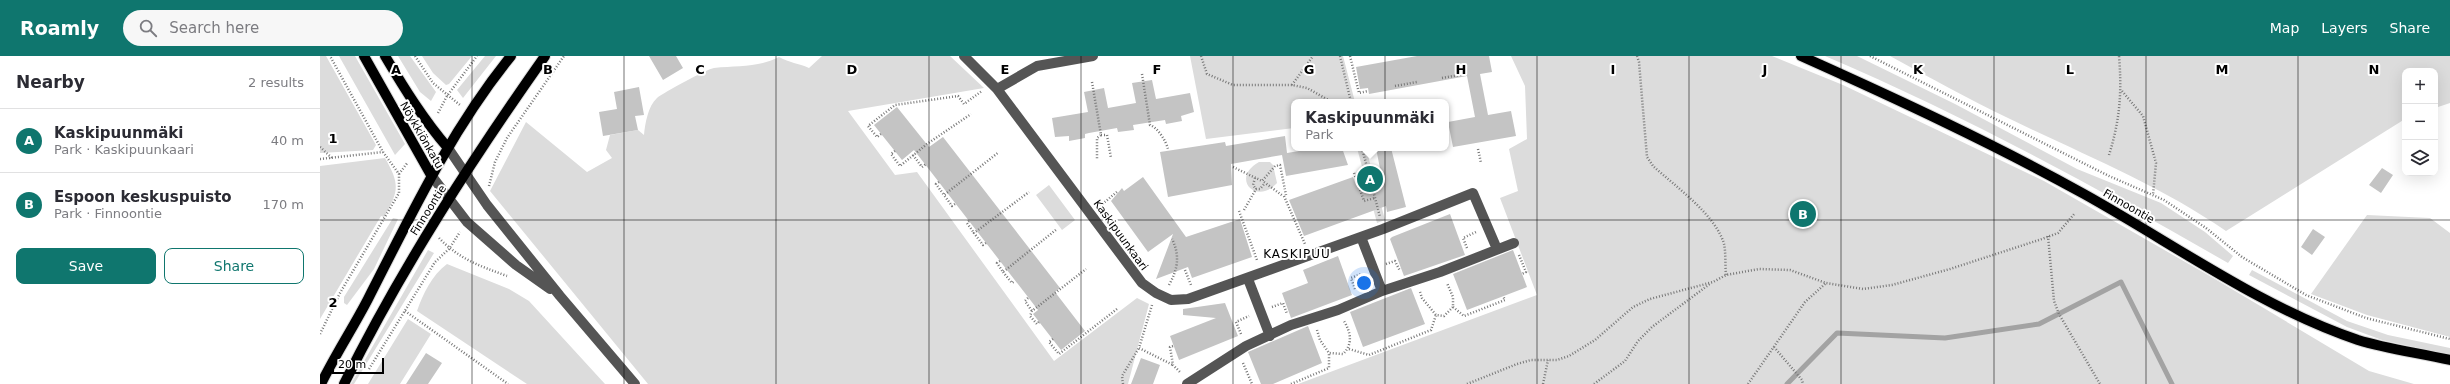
<!DOCTYPE html>
<meta charset="utf-8">
<style>
body{margin:0;font-family:"DejaVu Sans",sans-serif;background:#f7f7f7;color:#2b2b33}
.controls{position:absolute;right:12px;top:12px;display:grid;overflow:hidden;border-radius:8px;box-shadow:0 4px 16px #0002}
.controls button{width:36px;height:36px;display:grid;place-items:center;padding:0;border:0;border-bottom:1px solid #e1e1e2;background:#fff;color:#2b2b33;font:20px sans-serif}
.scale{position:absolute;left:12px;bottom:10px;width:52px;box-sizing:border-box;padding-left:4px;border:2px solid #000;border-top:0;font-size:11px;line-height:14px;white-space:nowrap;color:#000;-webkit-text-stroke:3px #fff;paint-order:stroke}
.you{position:absolute;left:1044px;top:227px;width:14px;height:14px;margin:-10px;border:3px solid #fff;border-radius:50%;background:#1a73e8;box-shadow:0 0 0 6px #1a73e833}
.badge{display:grid;place-items:center;width:26px;height:26px;border-radius:50%;background:#0f766e;color:#fff;font-size:13px;font-weight:700}
.pin{position:absolute;translate:-50% -50%;border:2px solid #fff;box-shadow:0 1px 4px #0006}
.popup{position:absolute;left:971px;top:43px;width:158px;height:52px;box-sizing:border-box;display:grid;place-content:center;border-radius:8px;background:#fff;filter:drop-shadow(0 1px 3px #0005);font-size:13px;white-space:nowrap;color:#7c7c81}
.popup b{font-size:15px;color:#2b2b33}
.popup::after{content:'';position:absolute;left:50%;top:100%;margin-left:-8px;border:8px solid transparent;border-top-color:#fff}
.list{margin:0;padding:0;list-style:none}
h2{display:flex;justify-content:space-between;align-items:center;height:52px;margin:0;padding:0 16px;font-size:17px}
h2 small{font-size:13px;font-weight:400;color:#7c7c81}
.list li{display:grid;grid-template-columns:26px 1fr auto;gap:12px;align-items:center;box-sizing:border-box;height:64px;padding:0 16px;border-top:1px solid #e1e1e2}
.list b{display:block;font-size:15px;white-space:nowrap}
.list p{margin:0;font-size:13px;white-space:nowrap;color:#7c7c81}
.list em{font-size:13px;font-style:normal;color:#7c7c81}
.actions{display:flex;gap:8px;padding:12px 16px}
.actions a{flex:1;padding:9px 0;border:1px solid #0f766e;border-radius:8px;text-align:center;font-size:14px;color:#0f766e}
.actions .main{background:#0f766e;color:#fff}
.icon{flex:none;width:22px;height:22px;fill:none;stroke:currentColor;stroke-width:2;stroke-linecap:round;stroke-linejoin:round}
.map{position:relative;flex:none;width:2130px;height:328px;overflow:hidden}
header{display:flex;align-items:center;gap:24px;box-sizing:border-box;height:56px;padding:0 20px;background:#0f766e;color:#fff}
header strong{font-size:19px}
nav{display:flex;gap:22px;margin-inline-start:auto;font-size:14px}
.search{width:280px;height:36px;background:#f7f7f7;display:flex;align-items:center;gap:10px;box-sizing:border-box;padding:0 14px;border-radius:22px;color:#7c7c81;font-size:15px}
main{display:flex}
aside{flex:1;background:#fff}
.map>svg:first-child{display:block}
.green{fill:#dcdcdc}
.lines{fill:none;stroke-linecap:round;stroke-linejoin:round}
.stream{stroke:#a3a3a3;stroke-width:5}
.building{fill:#c4c4c4}
.major-casing{stroke:#dbdbdb;stroke-width:12}
.path{stroke:#777;stroke-width:2.5;stroke-dasharray:1 2;stroke-linecap:butt}
.minor{stroke:#555;stroke-width:10}
.major{stroke:#000;stroke-width:10}
.grid{fill:none;stroke:#000;stroke-width:1;stroke-opacity:0.55}
.labels{text-anchor:middle;stroke-width:4;stroke-linejoin:round;paint-order:stroke}
.street-label{font-size:11px;fill:#000;stroke:#fff}
.neighbourhood-label{font-size:12px;letter-spacing:1px;fill:#000;stroke:#fff}
.grid-label{font-size:13px;text-anchor:middle;font-weight:bold;fill:#000;stroke:#fff;stroke-width:4;stroke-linejoin:round;paint-order:stroke}
</style>
<header>
<strong>Roamly</strong>
<div class="search"><svg class="icon" aria-label="search" viewBox="0 0 24 24"><circle cx="10" cy="10" r="6"/><path d="M15 15l6 6"/></svg>Search here</div>
<nav><a>Map</a><a>Layers</a><a>Share</a></nav>
</header>
<main>
<aside>
<h2>Nearby<small>2 results</small></h2>
<ul class="list">
<li><span class="badge">A</span><div><b>Kaskipuunmäki</b><p>Park · Kaskipuunkaari</p></div><em>40 m</em></li>
<li><span class="badge">B</span><div><b>Espoon keskuspuisto</b><p>Park · Finnoontie</p></div><em>170 m</em></li>
</ul>
<div class="actions"><a class="main">Save</a><a>Share</a></div>
</aside>
<div class="map">
<svg width="2130" height="328" viewBox="0 0 2130 328">
<rect width="100%" height="100%" fill="#fff"/>
<path class="green" d="M0,0h6l50,89 -3,5 -53,3z
M19,0h16l50,88 -10,11z
M78,0h12l26,36 -5,9 -11,-9z
M102,0h50l-23,28 -3,1 -13,-12z
M165,0h11l-33,42 -6,-8z
M502,0h128l34,32 -136,23 47,64 22,-3 137,189 83,-63 12,6 -21,80h-480l-158,-193 36,-69 61,50 25,-14 -6,-8 4,-15 28,-5 6,5c1,-11 4,-29 13,-37 6,-5 50,-29 57,-30 24,-3 43,0 65,-11 11,6 19,6 30,11z
M870,0h153l12,46h-61v26l-88,11z
M1191,0h261l71,29 201,96 171,98 154,92 45,13h-1116l239,-89 -37,-97 18,-7 -9,-42 18,-10 -2,-53z
M1505,0h32l98,48 122,65 84,34 44,29 28,24 -5,7c-131,-75 -264,-148 -403,-207z
M1570,0h560v47l-15,5v-37h-30v48l-179,112c-68,-47 -144,-77 -218,-113 -40,-19 -79,-41 -118,-62z
M1037,92h9l19,72 -8,3z
M65,102c15,26 14,33 -1,59l-3,-1 -61,103v-153z
M939,106h11l3,3 4,18c-21,23 -47,-5 -18,-21z
M729,129l26,35 -13,10 -26,-35z
M2047,159l63,3 20,15v104l-83,-22 -56,-21z
M73,162l5,1 -24,50 -27,36 -3,-2v-6z
M108,194l6,3 -80,131h-3z
M127,208l62,25 20,12 76,83h-78l-110,-73c6,-17 15,-36 30,-47z
M1932,214l95,51 41,14 62,13v7l-68,-15 -35,-13 -98,-52z
M88,263l23,15 -31,50h-32z"/>
<g class="lines">
<path class="stream" d="M1467,328l50,-51 108,5 94,-14 82,-42 51,102"/>
</g>
<path class="building" d="M329,0h27l7,12 -20,12z
M1097,0h72l3,16 -12,2 8,41 23,-4 5,25 -63,11 -5,-25 27,-5 -8,-41 -98,18 -1,-6 -8,1 -4,-22z
M832,24l4,19 34,-6 4,19 -13,4 1,5 -16,3 -1,-4 -32,5 1,5 -16,2 -1,-4 -28,5 -4,1v4l-16,3v-5l-14,1 -3,-19 36,-6 -4,-20 20,-4 4,20 28,-5 -4,-20z
M319,31l5,28 -9,1 3,14 -35,6 -4,-24 18,-3 -3,-17z
M577,51l32,40 14,-10 117,151 -5,4 30,39 -24,19 -28,-36 5,-4 -124,-160 -12,10 -28,-35z
M965,80l2,17 30,-5h25l6,17 -62,11 -4,-21 -51,9 1,21 -64,12 -8,-45 65,-10 1,4z
M1056,92h15l15,59 -19,5 -1,-6 -82,30 -15,-36 64,-23 3,8 26,-6z
M2062,112l11,7 -12,18 -12,-8z
M823,121l43,60 54,-18 12,38 -60,21 -4,-11 -32,12 17,-45 -25,18 -37,-51 11,-13 2,3z
M1130,158l15,41 -61,21 -14,-37 2,-2z
M1993,173l12,8 -13,18 -11,-8z
M1193,194l14,37 -60,23 -14,-36z
M1018,200l14,39 -61,23 -9,-25 26,-10 -5,-13z
M1091,232l14,36 -62,23 -13,-35z
M905,247l13,33 -59,24 -9,-24 46,-18 -33,-3v-6z
M988,270l14,37 -49,21h-12l-13,-32z
M106,297l16,10 -14,21h-22z
M821,302l19,7 -7,19h-22z"/>
<g class="lines">
<g class="major-casing">
<path id="major" d="M44,0l67,119
M65,0c19,32 38,63 63,92
M1481,0c96,43 191,87 283,138 90,50 176,113 274,146 29,9 62,13 92,20
M1,328c14,-29 32,-56 47,-85 43,-84 83,-169 143,-243
M24,328c57,-115 127,-223 201,-328"/>
</g>
<path class="path" d="M95,0l18,27 27,22
M881,0l6,18 26,11h59l15,3 25,14
M1020,0l11,46
M1030,0l9,37 9,-2
M1317,0l2,6 8,95 6,9c22,20 63,49 71,78 2,9 1,21 2,31
M1550,0l239,120 55,24 42,28 36,29 64,38 60,23 84,21
M822,18l8,51c8,3 16,16 18,24
M1122,22l23,-4
M772,26l9,53 -4,3v22
M972,29l21,-29
M1075,30l22,-4
M1802,35l21,25 13,47 -3,32
M118,57l9,-17 30,-40
M561,78l-4,3 -9,-11 27,-21 63,-9 6,8 18,-13
M781,79h6l4,23
M0,91l12,11
M1042,92l18,69
M1158,93l3,14
M575,95l-4,3 9,12 27,-22 44,-30
M593,99l9,12 4,-3
M1789,99c11,-35 13,-63 10,-99
M0,103l63,-7
M913,111l29,14 13,-15 5,-1 6,30
M1034,117l10,28 11,-3
M79,118l9,-12
M935,122l-2,7 3,4
M619,126l-3,2 8,11
M944,126l19,14
M169,130l6,-24 12,-24 57,-82
M964,140l21,48
M635,148l-3,2 -8,-11 55,-43
M780,150l18,-15
M924,154l12,-21h4l5,-6
M919,155l18,49
M649,165l-2,2 7,10
M1728,180l6,65 5,13 41,70
M119,182c20,21 41,28 68,38
M666,187l-3,2 -9,-12 55,-41
M1147,192l-4,-10 13,-6
M1199,199l7,17 -4,2
M680,205l-3,2 6,9 54,-43
M1066,208l9,-3 5,10
M865,214l6,15
M683,216l9,11 3,-2
M849,229c9,-16 11,-30 3,-46
M1035,233l-4,-11 10,-4
M1100,236l2,6 14,17 8,1 9,-9v-10l-6,-14
M708,242l-3,3 7,10
M832,249l-13,43 34,17
M952,251l11,-4 4,11
M1133,251l11,9 41,-16 -2,-4
M85,255l103,73
M719,266l-2,2 -7,-8 2,-5 54,-42
M997,274l3,10 9,13 14,1c10,-10 8,-21 1,-33
M0,278l20,-41 59,-100v-19l-16,-22 -53,-96
M921,278l-5,-12 13,-6
M733,283l-4,3 10,12 58,-45
M853,290l-3,1 3,18 8,8
M1454,291l28,33 1,4
M1029,293l20,6 62,-25 5,-15
M923,307l9,21
M49,313l66,-107 14,-13 11,-17
M803,328l-1,-8 17,-28
M971,328l38,-16v-15
M1147,328l50,-20 14,-4h26l12,-4 26,-16 38,-33 17,-8 63,-17 13,-7 33,-6 31,1 36,13 37,6 29,-4 58,-16 92,-30 16,-6 17,-20
M1223,328l5,-24
M1274,328l31,-23 13,-20 14,-14 59,-44
M1428,328l57,-82 21,-19"/>
<path class="minor" d="M644,0l33,33 145,194 14,10 15,7 17,-1 195,-70 90,-36 24,56
M677,33l40,-23 56,-10
M128,92l39,57 73,91 75,88
M111,119l36,47 49,43 34,24
M1041,181l21,54
M928,223l22,57
M867,328l59,-38 45,-21 47,-15 44,-19 58,-19 74,-29"/>
<use href="#major" class="major"/>
</g>
<path class="grid" d="M152,0v328M304,0v328M456,0v328M609,0v328M761,0v328M913,0v328M1065,0v328M1217,0v328M1369,0v328M1521,0v328M1674,0v328M1826,0v328M1978,0v328M0,164h2130"/>
<g class="labels">
<g class="street-label">
<text transform="translate(102 79) rotate(60)" y="4">Nöykkiönkatu</text>
<text transform="translate(1809 150) rotate(30)" y="4">Finnoontie</text>
<text transform="translate(108 154) rotate(-58)" y="4">Finnoontie</text>
<text transform="translate(801 179) rotate(54)" y="4">Kaskipuunkaari</text>
</g>
<g class="neighbourhood-label">
<text x="977" y="202">KASKIPUU</text>
</g>
</g>
<g class="grid-label">
<text x="76" y="18">A</text>
<text x="228" y="18">B</text>
<text x="380" y="18">C</text>
<text x="532" y="18">D</text>
<text x="685" y="18">E</text>
<text x="837" y="18">F</text>
<text x="989" y="18">G</text>
<text x="1141" y="18">H</text>
<text x="1293" y="18">I</text>
<text x="1445" y="18">J</text>
<text x="1598" y="18">K</text>
<text x="1750" y="18">L</text>
<text x="1902" y="18">M</text>
<text x="2054" y="18">N</text>
<text x="13" y="87">1</text>
<text x="13" y="251">2</text>
</g>
</svg>
<div class="controls">
<button>+</button>
<button>−</button>
<button><svg class="icon" aria-label="layers" viewBox="0 0 24 24"><path d="M12 4l9 5-9 5-9-5zM3 14l9 5 9-5"/></svg></button>
</div>
<div class="scale">20 m</div>
<div class="you"></div>
<div class="pin badge" style="left:1050px;top:123px">A</div>
<div class="popup"><b>Kaskipuunmäki</b>Park</div>
<div class="pin badge" style="left:1483px;top:158px">B</div>
</div>
</main>
